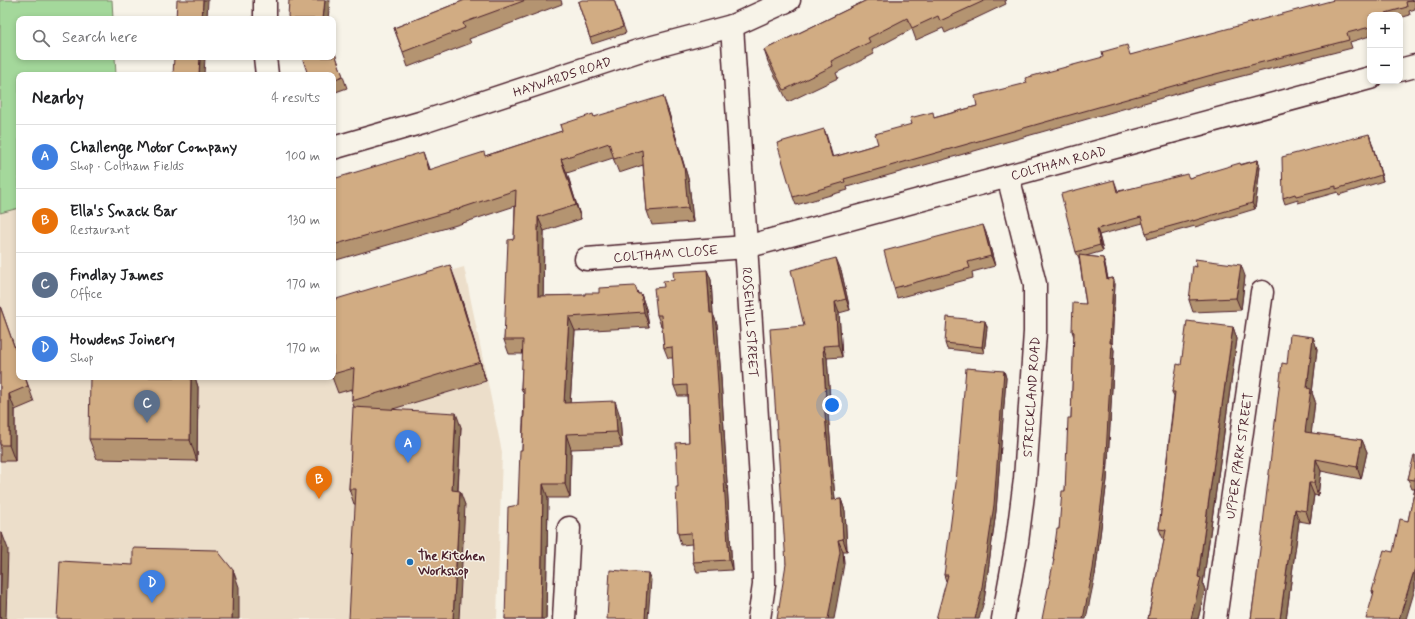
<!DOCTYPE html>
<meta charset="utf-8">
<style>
body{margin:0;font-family:Mynerve,sans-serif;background:#f6f6f6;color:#202124}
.controls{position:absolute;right:12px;top:12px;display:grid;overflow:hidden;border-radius:8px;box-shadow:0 2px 6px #0003}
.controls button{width:36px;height:36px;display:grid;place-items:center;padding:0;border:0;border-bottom:1px solid #e0e0e0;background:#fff;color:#202124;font:20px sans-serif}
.you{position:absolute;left:832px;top:405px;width:14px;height:14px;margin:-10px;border:3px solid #fff;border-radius:50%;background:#1a73e8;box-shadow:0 0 0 6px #1a73e833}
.badge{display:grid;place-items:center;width:26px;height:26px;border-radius:50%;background:#7c3aed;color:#fff;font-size:13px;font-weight:700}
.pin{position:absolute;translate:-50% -33px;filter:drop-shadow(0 1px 2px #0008)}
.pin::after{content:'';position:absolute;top:21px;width:14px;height:12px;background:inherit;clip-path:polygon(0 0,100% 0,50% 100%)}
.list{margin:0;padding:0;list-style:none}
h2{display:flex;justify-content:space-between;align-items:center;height:52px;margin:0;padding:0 16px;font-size:17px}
h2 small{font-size:13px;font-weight:400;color:#757577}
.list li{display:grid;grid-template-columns:26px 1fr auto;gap:12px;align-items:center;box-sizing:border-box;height:64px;padding:0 16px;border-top:1px solid #e0e0e0}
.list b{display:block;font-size:15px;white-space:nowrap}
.list p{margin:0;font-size:13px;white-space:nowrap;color:#757577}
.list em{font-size:13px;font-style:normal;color:#757577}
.icon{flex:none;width:22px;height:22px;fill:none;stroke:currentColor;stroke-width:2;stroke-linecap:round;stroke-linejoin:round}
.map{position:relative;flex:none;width:1415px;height:619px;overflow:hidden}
.search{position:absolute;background:#fff;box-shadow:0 2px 6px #0003;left:16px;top:16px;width:320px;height:44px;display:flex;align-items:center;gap:10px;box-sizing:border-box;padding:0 14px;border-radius:8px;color:#757577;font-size:15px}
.panel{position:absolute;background:#fff;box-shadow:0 2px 6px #0003;left:16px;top:72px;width:320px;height:308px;border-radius:8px}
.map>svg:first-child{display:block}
.built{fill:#ecdeca}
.green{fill:#a4d89b;stroke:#777c63}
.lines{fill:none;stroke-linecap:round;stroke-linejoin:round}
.minor-casing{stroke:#4a1f2b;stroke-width:25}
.minor{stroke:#f7f3e8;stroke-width:22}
.wall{fill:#b49471;stroke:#4a1f2b}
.shaded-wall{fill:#92785c;stroke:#4a1f2b}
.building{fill:#d1ac83;stroke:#4a1f2b}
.poi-dot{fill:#1f6fb2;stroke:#f7f3e8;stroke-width:1.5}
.labels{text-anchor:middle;stroke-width:3;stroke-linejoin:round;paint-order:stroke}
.street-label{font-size:13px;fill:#4a1f2b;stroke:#f7f3e8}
.poi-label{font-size:13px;font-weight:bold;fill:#4a1f2b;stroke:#f7f3e8;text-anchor:start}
</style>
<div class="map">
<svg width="1415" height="619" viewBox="0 0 1415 619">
<rect width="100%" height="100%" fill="#f7f3e8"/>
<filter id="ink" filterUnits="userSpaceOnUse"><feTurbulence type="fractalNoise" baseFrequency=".025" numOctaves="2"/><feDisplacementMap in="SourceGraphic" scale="8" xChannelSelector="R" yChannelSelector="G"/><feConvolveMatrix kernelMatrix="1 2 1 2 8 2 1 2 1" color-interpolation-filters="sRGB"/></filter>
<g filter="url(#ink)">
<path class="built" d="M19,208v169h314v-73l131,-37 38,185 -5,167h-497v-406z"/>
<path class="green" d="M0,0h112l1,19h-94v38h96l1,18h-97v133l-19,5z"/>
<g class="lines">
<g class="minor-casing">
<g id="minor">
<path d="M265,19v-19"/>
<path id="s1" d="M732,26l31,485 1,74 -5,34"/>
<path d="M265,57l2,18"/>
<path d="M1400,70l15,-4"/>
<path id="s2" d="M333,148l90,-26 215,-71 94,-25 57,-26"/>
<path id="s3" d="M586,259l160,-12 624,-169"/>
<path d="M564,619l5,-91"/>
<path id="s4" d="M1003,619l14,-77 8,-63 10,-147v-48l-27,-108"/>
<path id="s5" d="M1215,619l47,-327"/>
</g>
</g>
<use href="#minor" class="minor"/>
</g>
<path class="wall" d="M465,0h96l1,4 -93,35 2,4 -63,24 -14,-39z
M614,0l12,33 -34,11 -14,-42z
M867,0h140l-2,1 1,3 -61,29 -2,-5 -27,12 -4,-11 -40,21 2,4 -38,19 2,5 -50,24 -20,-40 -4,-12z
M1415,0v9l-6,2 1,4 -10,3v-3h-30v21l-20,6 2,6 -141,36 -364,103 1,3 -52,15 -3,-8 31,-68 8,28 5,-1 41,-12 34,-20 65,-18 154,-51z
M333,48l14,40 -14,5z
M668,110l21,72 4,40 -41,3 -5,-14 -4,-46 -24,8 -6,-15 -46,15 14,46 -37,12 -1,65 98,-2 5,15 3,18 -74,4 -5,72 50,13 2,31 -51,2 -1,49h-22l-2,121h-41l13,-114 4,-55 2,-55 -3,-7 2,-34h-14l-5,-14 10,-101 1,-33 -55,18 -127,37v-82l96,-9 56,-14 77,-25 32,-14z
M1371,140l12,41 -44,14 -1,-3 -40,11v-3l-13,4 -2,-6z
M1258,160l2,7 -5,42 -60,18v-1l-47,13 -5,-16 -44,12 4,16 -17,5 17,2 2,6 3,15 5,-1 2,6 -3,61 2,5 -7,130 -12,95 -41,-14 -1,-2 6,-30 6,-38 6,-73 3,-81 -2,-6 14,-27 -7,-46 -3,-6 38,-72 4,11 71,-13z
M987,235l8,31 -23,6 1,6 -76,20 -3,-10z
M1197,267l48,9 -4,34 -48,2 -4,-12z
M707,270l4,10 2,34 4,10 4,54 11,192 -35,2 -4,-10 -1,-18 -11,1 -3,-11v-47l11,-45 -2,-46h-9l-4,-10 -1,-28h-5l-4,-10 -2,-22h-1l-4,-11 7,-28 10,-7z
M841,270l9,40 -11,3 3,44 -15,1 4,55h-3l7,87 6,-1 4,12 2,40h-4l1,13h-58l18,-238z
M457,284l29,97 -93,28 68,18 -3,64 7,14 -111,-1 -5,-15 5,-82 -2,-6v-12l-14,4 -6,-16h1v-51z
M0,306l34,96 -19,8v51h-15z
M985,321l2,6 -3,26 -37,-4 -2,-6z
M1233,327l4,12 -34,245 2,6 -7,29h-50l16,-78 -5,-12 15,-133 -2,-4 9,-27z
M1313,337l4,12 -5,44 3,8 -4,32 51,7 5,12 -6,27 -40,-8 -3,25 -4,-1 -4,28 -11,-2 -13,98h-35l36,-255z
M1004,371l2,7 -10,133 -12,90 -38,-20 -2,-6z
M195,378l3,9 -1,74 -100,-2 -8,-20z
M1415,455v134l-42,5 -1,-3 21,-39 15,-31 7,-32h-3l-4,-10z"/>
<path class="shaded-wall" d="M203,0h5l-1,19h-5z
M325,0h5l-2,19h-5z
M200,57h5l-1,18h-5z
M663,96l5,14 21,72 4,40 -5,-14z
M824,129l3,8 8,28 -3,-8z
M1369,134l2,6 12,41 -2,-6z
M423,152l5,14 6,18 -6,-14z
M561,159l6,14 14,46 -5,-14z
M1258,160l2,7 -5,42 -3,-6z
M538,217l6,14 -1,80 -5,-15z
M983,225l4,10 8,31 -4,-10z
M1097,229l2,6 4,16 -3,-6z
M836,258l5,12 9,40 -4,-11z
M1103,258l2,6 4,21 -2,-6z
M450,265l7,19 29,97 -6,-19z
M1241,265l4,11 -4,34 -5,-12z
M707,270l4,10 2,34 4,10 4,54 11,192 -3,-10z
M1113,278l2,6 -3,61 2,5 -7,130 -12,95 -9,44h-3l27,-276z
M635,286l6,14v-6l5,15 3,18z
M835,302l4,11 3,44 -4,-12z
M569,317l6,14 -6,87 -5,-15z
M985,321l2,6 -3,26 -2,-6z
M1233,327l4,12 -34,245 2,6 -7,29h-7l7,-42z
M1313,337l4,12 -5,44 3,8 -5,43 -5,-12 2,-44z
M823,346l4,12 4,55 -5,-12z
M1004,371l2,7 -10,133 -12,90 -5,18h-4z
M191,377h4l3,10 -1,74 -7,-21z
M9,394l6,16v51l-6,-16z
M615,401l5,15 2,31 -5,-15z
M824,401l4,12 8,99 -4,-12z
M456,413l5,14 -4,78 -5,-15z
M566,434l5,15 -1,49 -5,-14z
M1362,440l5,12 -6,27 -4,-12z
M1316,459l5,12 -3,25 -4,-13z
M1309,483l5,12 -4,28 -4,-12z
M543,484l5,14 -2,121h-5z
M460,491l5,14 -6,114h-6z
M841,499l4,12 2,40 -4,-12z
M1295,509l4,12 -13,98h-6z
M2,533l6,16 -2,70h-6z
M838,540l5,11 1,13 -10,55h-6z
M1415,568v21l-9,30h-7z
M233,570l6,17v32h-7z
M648,573l3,7 -3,39h-3z"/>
<path class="building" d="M177,0h26l-1,19h-26z
M289,0h36l-2,19h-34l-1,-3z
M465,0h61l-63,23 2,5 -62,24 -9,-24z
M582,0h32l9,27 -33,11 -12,-36z
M867,0h119l-46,21 -2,-5 -26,12 -5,-10 -39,20 2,4 -39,19 2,5 -49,24 -20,-40z
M1334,0h80l-8,2 1,5 -21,6 1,2h-17v12l-23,6 2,7 -141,36 -364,103 1,3 -52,15 -16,-54 47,-14 8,28 5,-1 41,-12 -3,-10 37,-10 -2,-6 23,-6 1,6 43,-12 -2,-10 52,-13 -2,-5 78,-21 -1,-5 25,-7 3,10z
M333,48l10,28 -10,4v-5h-25l-6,-18h31z
M174,57h26l-1,18h-26z
M663,96l21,71 4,41 -41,3 -5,-61 -28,9 -5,-16 -48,16 15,46 -38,12v79l47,-1v-2h14v-5l36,-2 3,8h3l3,18 -75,5 -5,86 51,-2 2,31 -51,2 -1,50h-22l-2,135h-36l3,-112 10,-2 2,-55h2l2,-37v-24l-3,-1 2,-48h-19l4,-100 6,-1 2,-49 -61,20 -122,35v-66l90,-27 5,18 56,-18 1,4 77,-25 -2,-6 33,-11 1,3z
M1369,134l12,41 -45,14v-3l-40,10 -1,-2 -12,4 -1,-41z
M1258,160l-6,43 -59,18v-1l-47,13 -5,-16 -44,12 3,16 -24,7 -15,-58 53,-14 3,12 70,-18 2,4 51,-15 1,2z
M983,225l8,31 -23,6 2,6 -76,20 -10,-37z
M1079,255l24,3 4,21 6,-1 -3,65h2l-7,131 -12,95 -10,50h-41l12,-60h-1l4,-30h2l3,-38h3l3,-73h3l3,-86 -2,-1 1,-28 13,1z
M836,258l10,41 -11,3 3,43 -15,1 3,55h-2l8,99 9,-1 2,40 -5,1 2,12 -12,67h-51l9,-55 -16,-235 34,-3 -13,-56z
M1195,259l46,6 -5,33 -47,2 4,-34 4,1z
M450,265l30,97 -128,39 2,-33 -21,6v-74z
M707,270l3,43h3l4,55 12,192 -36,2 -2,-29 -13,1 -2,-47h2l-2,-44 13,-1 -2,-57 -13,1 -2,-39 -8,1 -3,-33h-4l-3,-27 10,-1 -1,-6 11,-1 -1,-8z
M0,306l19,54v17h6l3,9 -19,8v51h-9z
M947,317l38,4 -3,26 -37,-4z
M1187,321l46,6 -35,250 3,1 -10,41h-43l18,-89 -7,-1 16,-137h-3l5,-28 4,1z
M1290,334l23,3 -6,51 4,1 -6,43 57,8 -5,27 -41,-8 -2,24h-5l-3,28 -11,-2 -15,110h-29l5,-36 26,-220 5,1z
M966,368l38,3 -10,134 -13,89 -6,25h-39l12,-44h-4l12,-92z
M90,377h101l-1,63 -101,-1z
M353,407l103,6 -4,77 8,1 -7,128h-104l7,-130h-7z
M1414,455h1v25l-7,-1z
M1415,488v80l-16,51h-33l8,-27 -2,-1 12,-41 9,2 7,-33 8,2z
M0,533h2l-2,86z
M133,548l84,2 16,20 -1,49h-175l3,-58 73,4z
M610,570l38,3 -3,46h-38z"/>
</g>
<circle class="poi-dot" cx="410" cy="562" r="4"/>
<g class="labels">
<g class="street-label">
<text dy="5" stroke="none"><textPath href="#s2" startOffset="240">HAYWARDS ROAD</textPath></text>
<text dy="5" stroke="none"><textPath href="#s3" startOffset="484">COLTHAM ROAD</textPath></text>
<text dy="5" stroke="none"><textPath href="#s3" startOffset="80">COLTHAM CLOSE</textPath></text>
<text dy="5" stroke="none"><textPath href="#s1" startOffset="297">ROSEHILL STREET</textPath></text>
<text dy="5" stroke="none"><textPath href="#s4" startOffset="224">STRICKLAND ROAD</textPath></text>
<text dy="5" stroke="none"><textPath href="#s5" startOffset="165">UPPER PARK STREET</textPath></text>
</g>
<g class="poi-label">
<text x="418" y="560">The Kitchen<tspan x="418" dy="15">Workshop</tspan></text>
</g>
</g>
</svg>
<div class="controls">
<button>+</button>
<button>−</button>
</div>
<div class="you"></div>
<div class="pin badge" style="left:408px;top:463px;background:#3f7fe0">A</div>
<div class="pin badge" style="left:319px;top:499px;background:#e8710a">B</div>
<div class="pin badge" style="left:147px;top:423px;background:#5c6f8a">C</div>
<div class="pin badge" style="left:152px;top:603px;background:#3f7fe0">D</div>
<div class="search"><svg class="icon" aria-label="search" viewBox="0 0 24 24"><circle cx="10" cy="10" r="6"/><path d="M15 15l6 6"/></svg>Search here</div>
<section class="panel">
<h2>Nearby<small>4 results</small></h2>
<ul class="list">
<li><span class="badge" style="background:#3f7fe0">A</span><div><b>Challenge Motor Company</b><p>Shop · Coltham Fields</p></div><em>100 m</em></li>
<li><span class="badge" style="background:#e8710a">B</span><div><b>Ella's Snack Bar</b><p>Restaurant</p></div><em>130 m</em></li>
<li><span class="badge" style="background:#5c6f8a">C</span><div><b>Findlay James</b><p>Office</p></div><em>170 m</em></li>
<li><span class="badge" style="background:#3f7fe0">D</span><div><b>Howdens Joinery</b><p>Shop</p></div><em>170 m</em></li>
</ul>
</section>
</div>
